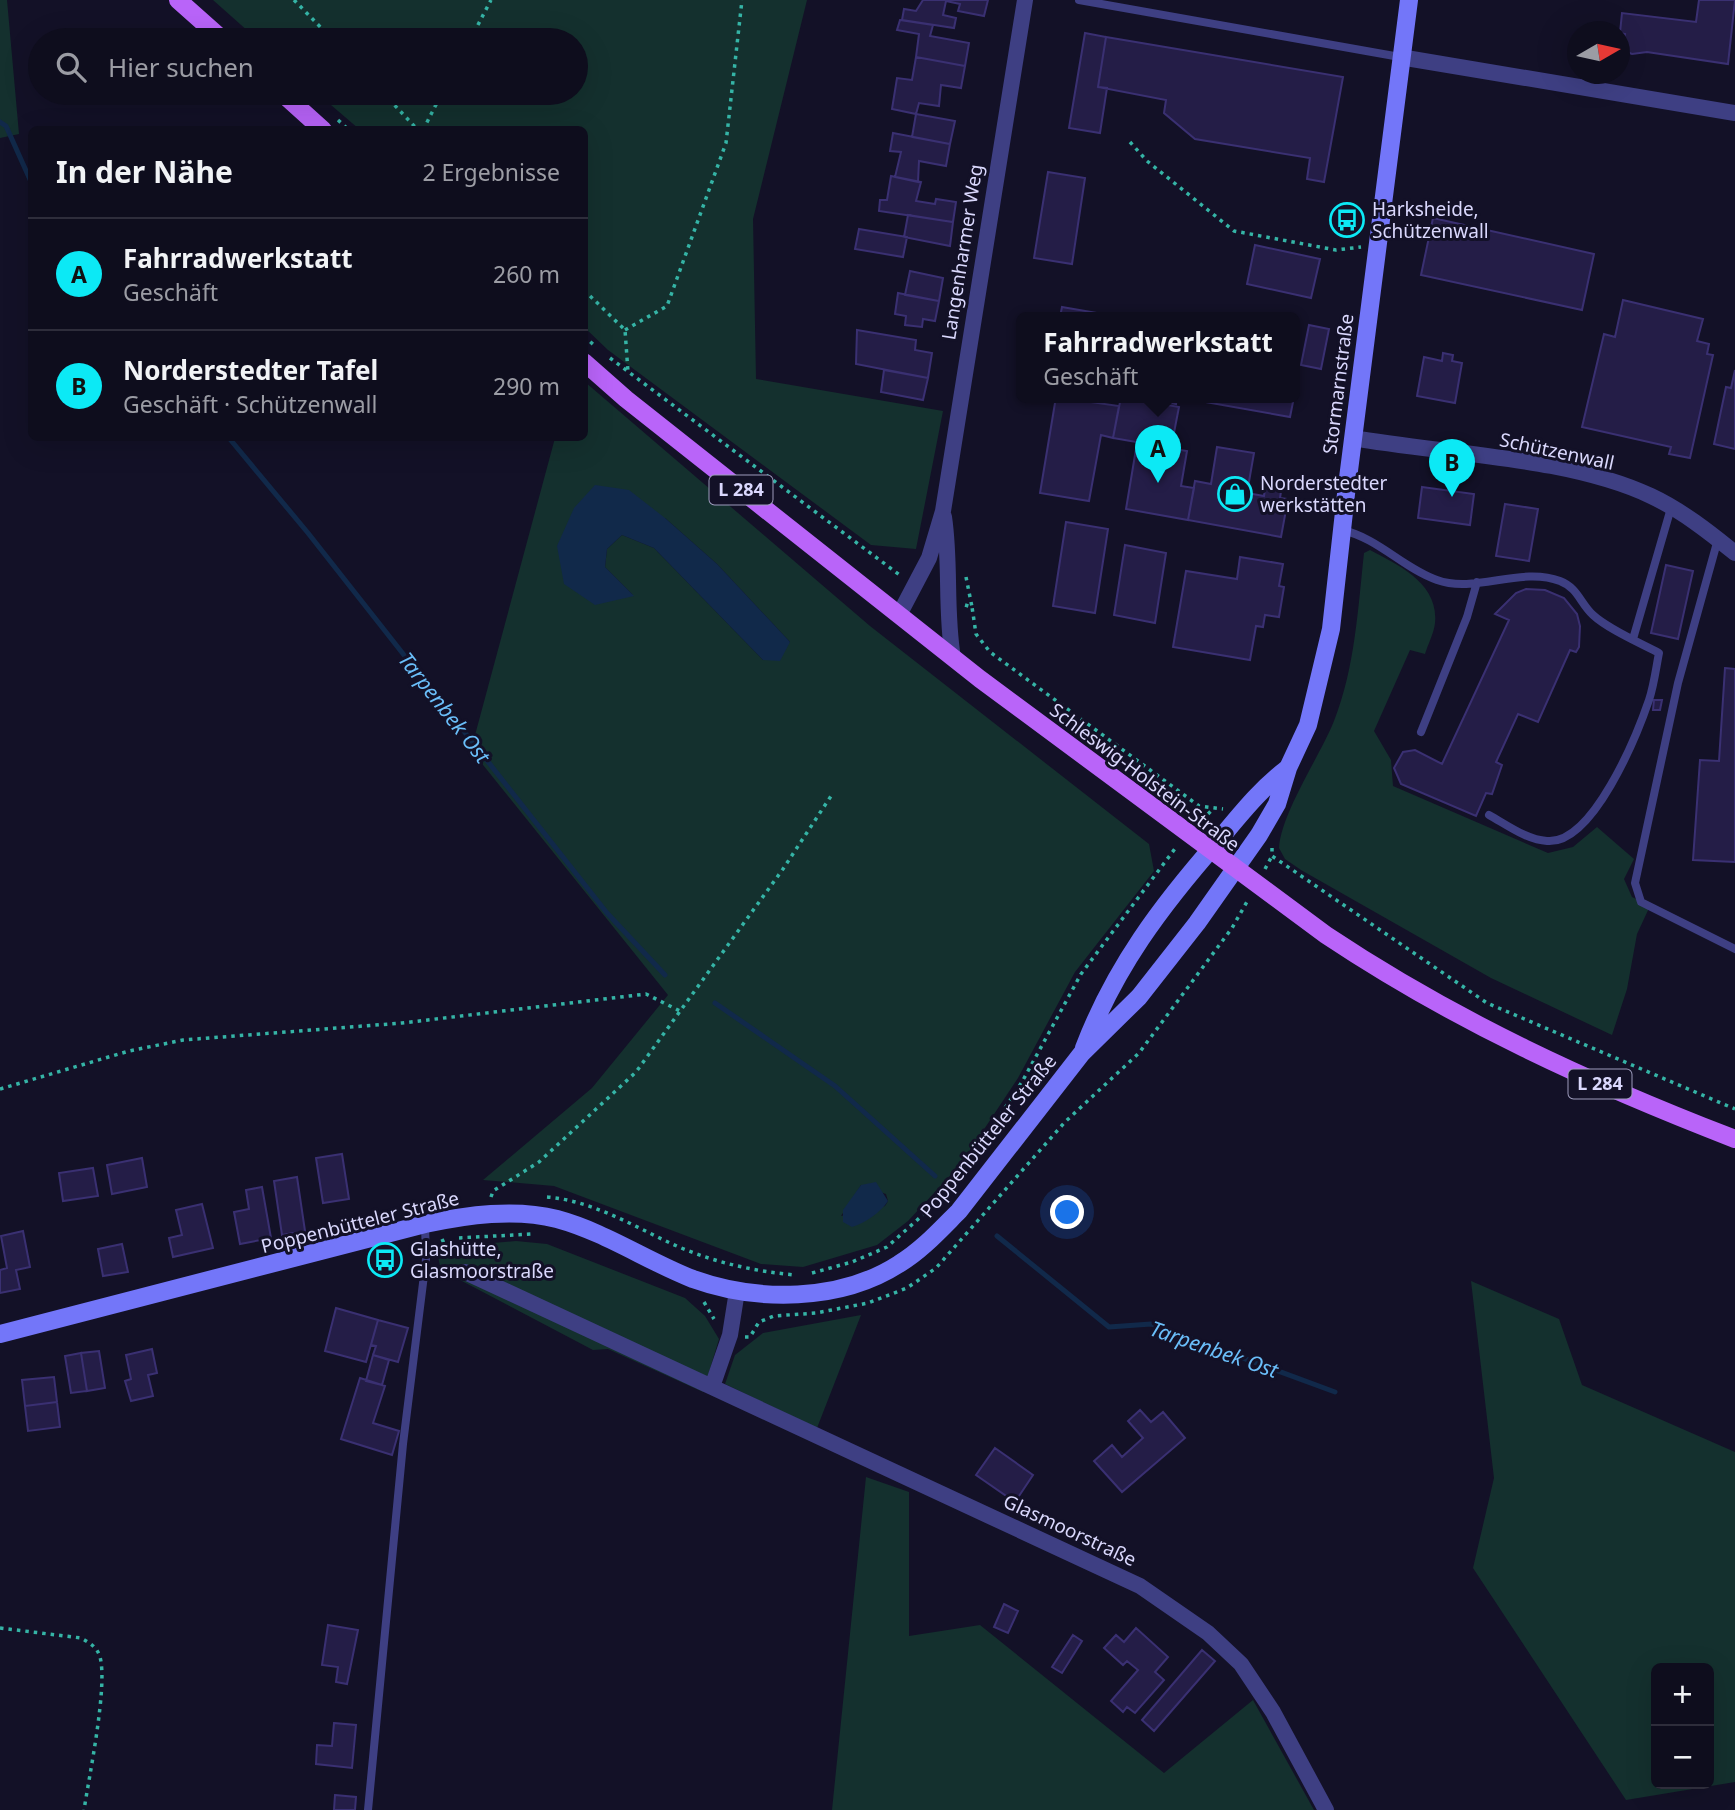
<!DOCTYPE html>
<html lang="de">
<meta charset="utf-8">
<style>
body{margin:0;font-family:"Noto Sans",sans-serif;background:#171626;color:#f1f3f6}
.controls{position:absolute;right:21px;bottom:21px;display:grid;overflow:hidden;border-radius:10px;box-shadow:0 7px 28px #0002}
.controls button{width:63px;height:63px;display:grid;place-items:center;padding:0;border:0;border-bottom:2px solid #2e2d3b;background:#0e0d1d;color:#f1f3f6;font:35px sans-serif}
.compass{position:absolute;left:1567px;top:21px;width:63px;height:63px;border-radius:50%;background:#0e0d1d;box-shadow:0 7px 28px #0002;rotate:81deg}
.you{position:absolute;left:1068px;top:1213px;width:24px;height:24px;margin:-18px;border:5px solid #fff;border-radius:50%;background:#1a73e8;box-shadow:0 0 0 10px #1a73e833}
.badge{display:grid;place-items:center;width:46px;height:46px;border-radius:50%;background:#0ce9f5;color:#111;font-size:23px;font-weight:700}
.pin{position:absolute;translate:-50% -58px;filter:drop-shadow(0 2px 4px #0008)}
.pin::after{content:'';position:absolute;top:37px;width:24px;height:21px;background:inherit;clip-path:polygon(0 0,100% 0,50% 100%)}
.popup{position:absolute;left:1016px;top:312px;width:284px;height:91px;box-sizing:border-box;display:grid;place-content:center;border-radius:10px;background:#0e0d1d;filter:drop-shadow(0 2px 5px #0005);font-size:23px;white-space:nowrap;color:#9b9ca4}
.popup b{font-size:26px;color:#f1f3f6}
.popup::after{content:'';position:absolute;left:50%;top:100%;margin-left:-14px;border:14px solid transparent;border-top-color:#0e0d1d}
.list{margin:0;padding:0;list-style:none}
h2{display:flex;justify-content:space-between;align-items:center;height:91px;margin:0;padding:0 28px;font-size:30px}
h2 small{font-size:23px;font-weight:400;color:#9b9ca4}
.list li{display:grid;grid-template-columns:46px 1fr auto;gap:21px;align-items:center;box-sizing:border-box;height:112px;padding:0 28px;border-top:2px solid #2e2d3b}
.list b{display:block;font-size:26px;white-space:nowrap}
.list p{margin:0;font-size:23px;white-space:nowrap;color:#9b9ca4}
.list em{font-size:23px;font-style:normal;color:#9b9ca4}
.icon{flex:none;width:38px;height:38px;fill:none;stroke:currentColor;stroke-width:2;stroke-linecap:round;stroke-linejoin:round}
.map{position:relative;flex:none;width:1735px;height:1810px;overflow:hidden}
.search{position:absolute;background:#0e0d1d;box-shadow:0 7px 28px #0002;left:28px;top:28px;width:560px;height:77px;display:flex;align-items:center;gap:18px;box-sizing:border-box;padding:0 24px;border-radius:38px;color:#9b9ca4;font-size:26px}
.panel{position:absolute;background:#0e0d1d;box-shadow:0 7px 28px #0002;left:28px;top:126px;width:560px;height:315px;border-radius:10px}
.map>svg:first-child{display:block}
.green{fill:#14302e;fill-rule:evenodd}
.water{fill:#11294a}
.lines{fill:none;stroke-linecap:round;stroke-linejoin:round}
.stream{stroke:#11294a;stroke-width:5}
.building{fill:#241d47;stroke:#3a3072;stroke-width:2}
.path{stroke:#35b4a6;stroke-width:3.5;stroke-dasharray:3.5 5;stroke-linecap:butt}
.service{stroke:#3e3f83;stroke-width:8}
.minor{stroke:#3e3f83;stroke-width:16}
.secondary{stroke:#7376f9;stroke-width:18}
.primary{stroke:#b964f9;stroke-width:18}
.labels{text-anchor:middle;stroke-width:6;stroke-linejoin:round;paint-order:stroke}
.shield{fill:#131127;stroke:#9e9cbd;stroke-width:2}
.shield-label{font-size:18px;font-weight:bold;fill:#dad8fd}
.poi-label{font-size:19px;fill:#dad8fd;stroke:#131127;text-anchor:start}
.street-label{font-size:19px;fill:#dad8fd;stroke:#131127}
.water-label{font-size:21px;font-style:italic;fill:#6abef9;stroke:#131127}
</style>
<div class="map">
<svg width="1735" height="1810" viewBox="0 0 1735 1810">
<rect width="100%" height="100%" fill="#131127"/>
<path class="green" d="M0,0h7l12,134 -19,4z
M213,0h594l-54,219 3,160 187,32 -27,138 -45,-4 -263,-195 -23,-22 -1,-198 -225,-1 -42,-36h259v-53h-318z
M585,382l285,244 279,218 5,27 -79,101 -57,106 -57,86 -53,57 -31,24 -74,22 -42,-3 -207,-78 -71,-6 109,-92 76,-93 -197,-245 84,-312h29zM665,518l52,46 73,78 -27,18 -109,-112 -32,-13 -15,14 -2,18 28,28 -76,-49zM861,1185l25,9 2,7 -3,5 -44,10z
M1370,550c28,15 69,33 65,73 -1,10 -7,21 -10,31l-15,-4 -36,81 17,29 2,26 155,67 25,-6 24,-20 37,32 -10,20 8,18 18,9 -13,28 -10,55 -15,46 -121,-57 -190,-108 -16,-11 -6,-11c2,-35 41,-92 55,-127 21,-53 24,-113 30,-168z
M516,1241l31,3 138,54 20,18 14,23 -16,53 -95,-43 -15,1 -152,-80 -5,-22z
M1471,1281l88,38 23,66 153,67v330l-109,18 -153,-232 21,-90zM1656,1668h53v116h-53z
M861,1315l-44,113 -92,-44 10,-29 28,-22z
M866,1477l43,15v144l71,-11 184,148 89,-73 61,110h-482z"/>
<path class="water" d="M595,485l34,5 36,28 52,46 73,78 -10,19 -17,-1 -109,-112 -32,-13 -15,14 -2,18 29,29 -39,9 -31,-21 -7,-38 17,-38z
M876,1182l12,19c-8,12 -23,22 -36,26l-9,-5v-12l18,-25z"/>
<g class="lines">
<path class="stream" d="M0,122l6,4 26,58
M229,438l79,95 299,380 58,62
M715,1003l120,83 100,90
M997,1236l112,91 42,-3 184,68"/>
</g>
<path class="building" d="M923,0h65l-4,16 -26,-5 2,-7 -14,-3 -3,14 13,3 -2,10 -52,-8 2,-11 12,2z
M1699,0h36l-7,64 -81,-12 -15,2 -12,-5v-11l4,1 1,-5 -5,-1 2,-20 74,9z
M900,20l33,5 -3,11 39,7 -4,23 -49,-9 3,-23 -22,-4z
M1085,33l21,4 -8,50 9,1 -7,45 -31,-5z
M1106,37l237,40 -19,105 -17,-3 3,-21 -115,-19 -31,-26 2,-13 -68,-13z
M916,57l49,9 -4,22 -20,-3 -2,21 -20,-3 -3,11 -24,-5 5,-31 15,2z
M916,114l39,7 -5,23 -38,-7z
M893,133l57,11 -4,22 -27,-5 -1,21 -23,-5 6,-25 -11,-1z
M1048,172l37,6 -13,86 -38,-6z
M891,176l30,6 -5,19 19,3 1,-5 20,3 -3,20 -74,-11 1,-11h7z
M908,215l45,7 -3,24 -46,-9z
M1433,218l161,36 -12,56 -161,-35z
M859,229l48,8 -4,20 -48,-8z
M1255,245l65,14 -9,39 -64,-14z
M910,271l33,7 -4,23 -34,-6z
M898,293l41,8 -4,20 -12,-2 -1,8 -17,-2 1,-9 -11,-2z
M1623,300l80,19 -6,22 12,3 -2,10 6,1 -23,103 -21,-4 2,-7 -89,-20 22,-93 11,3z
M1062,307l58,10h-60z
M1309,325l20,4 -8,40 -20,-4z
M857,330l59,10 -1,10 17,3 -4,25 -72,-14z
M1443,353l10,2 -1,6 10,2 -7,40 -38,-7 7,-39 18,4z
M884,370l44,8 -5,22 -42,-8z
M1735,370v79l-21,-5 12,-57 5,1z
M1056,397l63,9 -6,32 -12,-3 -12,66 -49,-8z
M1121,397l58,10 -8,41 -58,-10z
M1138,397h39l-1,7z
M1195,397h99l-4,20 -96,-17z
M1137,443l50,8 -6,35 13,2 -6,32 -62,-11z
M1217,447l37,6 -7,40 17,3 2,-13 16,2 -2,13 8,1 -7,38 -93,-17 7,-39 16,3z
M1422,487l52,7 -4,31 -52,-7z
M1505,504l33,5 -9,52 -33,-5z
M1066,522l42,7 -13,84 -42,-7z
M1125,545l41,8 -11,70 -41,-8z
M1240,557l43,7 -4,22 5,1 -5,30 -14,-2 -2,12 -7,-1 -6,34 -77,-13 13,-76 51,8z
M1666,565l27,6 -15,68 -27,-6z
M1526,589l19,1 19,8 13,16 3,12 -1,21 -3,5 -6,-2 -32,72 -20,-8 -22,48 6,3 -10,29 -6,-1 -10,23 -75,-32 -7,-16 9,-16 12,-2 27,14 67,-144 -14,-6 21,-21z
M1725,668l10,1v193l-42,-2 7,-100 19,1z
M1654,700h8l-2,10h-7z
M342,1154l7,45 -26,4 -7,-45z
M142,1158l5,29 -35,7 -5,-29z
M93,1168l5,28 -35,5 -4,-28z
M297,1177l8,54 -23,4 -8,-54z
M262,1187l9,51 -31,6 -6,-32 15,-3 -3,-19z
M202,1204l11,44 -40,9 -4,-19 13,-3 -6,-25z
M23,1231l7,36 -14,3 4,19 -20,4v-23l7,-2 -6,-32z
M122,1244l6,28 -25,4 -5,-27z
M336,1308l42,12 -12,42 -41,-11z
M378,1320l30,8 -10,34 -25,-7 3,-9 -5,-1z
M152,1349l5,24 -9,2 5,21 -22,5 -6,-20 6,-2 -5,-24z
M99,1351l6,37 -18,3 -6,-38z
M81,1353l6,38 -16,2 -6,-37z
M373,1355l16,5 -7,25 -16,-4z
M54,1377l3,25 -32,4 -3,-26z
M360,1378l25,8 -12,37 26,8 -7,24 -51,-16z
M57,1402l3,25 -32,4 -3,-25z
M1140,1410l11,12 12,-10 22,26 -63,54 -28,-31 18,-16 10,12 21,-19 -15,-17z
M995,1448l38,27 -18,27 -39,-27z
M1004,1604l14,7 -10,22 -14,-6z
M328,1625l30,5 -11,54 -11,-2 2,-15 -16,-2z
M1136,1628l32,29 -13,15 9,8 -29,33 -8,-6 -4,5 -12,-11 27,-31 -11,-9 -4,4 -19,-17 12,-13 8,7z
M1073,1635l9,6 -20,32 -10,-6z
M1202,1650l13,11 -61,70 -12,-11z
M334,1723l22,2 -4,43 -36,-4 1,-19 15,1z
M335,1795l21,2 -1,13h-21z"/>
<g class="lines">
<path class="path" d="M294,0l39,40
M239,32l9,8
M470,40l21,-40
M383,93l35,37
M338,120l11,10
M423,130l19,-37
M1130,142l17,19 87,70 102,19 25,-3
M584,290l41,40 3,42
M625,330l42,-24 59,-163 16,-143
M584,336l12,11
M610,358l291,218
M966,577l6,30
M965,605l7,2 4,27 14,18 209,154 24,3
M1202,820l11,-11
M1272,848v8l215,147 248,106
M1265,869l7,-13
M0,1089l129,-38 54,-11 219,-17 244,-29 36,18
M491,1197l2,-6 46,-29 97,-90 147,-203 50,-76
M547,1197c48,4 89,31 132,50 38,16 74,24 116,28
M459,1238l72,-4
M442,1239l11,23
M812,1273l40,-11 35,-15 48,-43 31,-37 56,-85 59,-108 96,-128
M704,1302l10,17
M745,1337h5l9,-15 15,-6 42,-3 52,-10 39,-15 29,-20 129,-146 74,-69 93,-125 16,-28
M0,1628l81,10c9,5 16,9 19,19 8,29 -11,120 -16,153"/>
<path class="service" d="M1079,0l321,57
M1342,530c36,8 61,38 95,50 38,14 84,-14 123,1 18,7 20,22 33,34 15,14 47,28 66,38 -3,15 -5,32 -10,47 -12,35 -56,145 -102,141 -20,-1 -40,-16 -58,-26
M1718,539l-40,144 -43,200 6,19 94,47
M1633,639l38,-131
M1421,732l46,-115 10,-35
M368,1810l35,-366 23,-185 -1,-35"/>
<path class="minor" d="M1400,57l335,56
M1353,438c91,16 216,19 298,58 30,14 58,36 84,57
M944,517c7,47 1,94 9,141
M899,615l30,-57 14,-47 82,-511
M465,1272l247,115
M737,1291l-7,44 -18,52 428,199 68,47 33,31 32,48 53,98"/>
<path class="secondary" d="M1084,1048c31,-81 77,-142 134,-207 22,-26 42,-52 70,-73
M0,1334l425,-110c42,-9 90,-16 132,-5 48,13 90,42 136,60 64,23 147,23 206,-15 23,-14 41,-34 60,-53l123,-158 57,-56 58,-74 62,-88 18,-31 11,-36 20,-43 23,-96 15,-135 63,-494"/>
<path class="primary" d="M178,0l45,40
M282,93l41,37
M584,362l42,37 354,280 346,256c129,86 264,148 409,204"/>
</g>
<defs>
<g id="bus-ring" transform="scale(1.75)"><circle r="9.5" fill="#131127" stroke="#0ce9f5" stroke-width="1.5"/><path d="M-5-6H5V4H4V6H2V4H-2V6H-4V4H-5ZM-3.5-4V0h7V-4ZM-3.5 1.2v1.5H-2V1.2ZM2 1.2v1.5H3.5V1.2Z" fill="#0ce9f5"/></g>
<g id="shop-ring" transform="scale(1.75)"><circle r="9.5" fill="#131127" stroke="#0ce9f5" stroke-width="1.5"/><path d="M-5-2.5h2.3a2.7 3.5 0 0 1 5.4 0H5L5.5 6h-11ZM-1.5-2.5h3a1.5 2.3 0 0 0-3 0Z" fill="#0ce9f5"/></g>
</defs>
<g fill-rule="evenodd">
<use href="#bus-ring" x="1347" y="220"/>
<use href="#shop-ring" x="1235" y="494"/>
<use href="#bus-ring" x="385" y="1260"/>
</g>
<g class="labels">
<g class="shield">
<rect x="709.5" y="475.5" width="63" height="29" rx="5"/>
<rect x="1568.5" y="1069.5" width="63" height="29" rx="5"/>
</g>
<g class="shield-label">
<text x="741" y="496">L 284</text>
<text x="1600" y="1090">L 284</text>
</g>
<g class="poi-label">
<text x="1372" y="216">Harksheide,<tspan x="1372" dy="22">Schützenwall</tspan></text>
<text x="1260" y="490">Norderstedter<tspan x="1260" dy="22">werkstätten</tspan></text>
<text x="410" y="1256">Glashütte,<tspan x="410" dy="22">Glasmoorstraße</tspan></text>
</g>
<g class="street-label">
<text transform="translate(962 252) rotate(-81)" y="7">Langenharmer Weg</text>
<text transform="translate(1338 384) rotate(-83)" y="7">Stormarnstraße</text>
<text transform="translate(1557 451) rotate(12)" y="7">Schützenwall</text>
<text transform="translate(1145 777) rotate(37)" y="7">Schleswig-Holstein-Straße</text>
<text transform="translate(988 1136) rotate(-51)" y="7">Poppenbütteler Straße</text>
<text transform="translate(360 1222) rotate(-14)" y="7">Poppenbütteler Straße</text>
<text transform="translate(1070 1530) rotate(25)" y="7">Glasmoorstraße</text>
</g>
<g class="water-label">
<text transform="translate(444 708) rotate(52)" y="7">Tarpenbek Ost</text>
<text transform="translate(1214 1350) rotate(19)" y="7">Tarpenbek Ost</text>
</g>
</g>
</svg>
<div class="controls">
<button>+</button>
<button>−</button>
</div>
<svg class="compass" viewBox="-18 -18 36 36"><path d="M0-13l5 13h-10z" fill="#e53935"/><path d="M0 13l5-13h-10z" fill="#9b9ca4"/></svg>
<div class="you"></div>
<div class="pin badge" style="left:1158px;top:483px">A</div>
<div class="popup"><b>Fahrradwerkstatt</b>Geschäft</div>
<div class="pin badge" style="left:1452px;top:497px">B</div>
<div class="search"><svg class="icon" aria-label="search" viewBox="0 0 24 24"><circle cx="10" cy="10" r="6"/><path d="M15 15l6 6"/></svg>Hier suchen</div>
<section class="panel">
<h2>In der Nähe<small>2 Ergebnisse</small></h2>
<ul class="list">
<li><span class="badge">A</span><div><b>Fahrradwerkstatt</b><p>Geschäft</p></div><em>260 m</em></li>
<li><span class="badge">B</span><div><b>Norderstedter Tafel</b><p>Geschäft · Schützenwall</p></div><em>290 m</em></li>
</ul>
</section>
</div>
